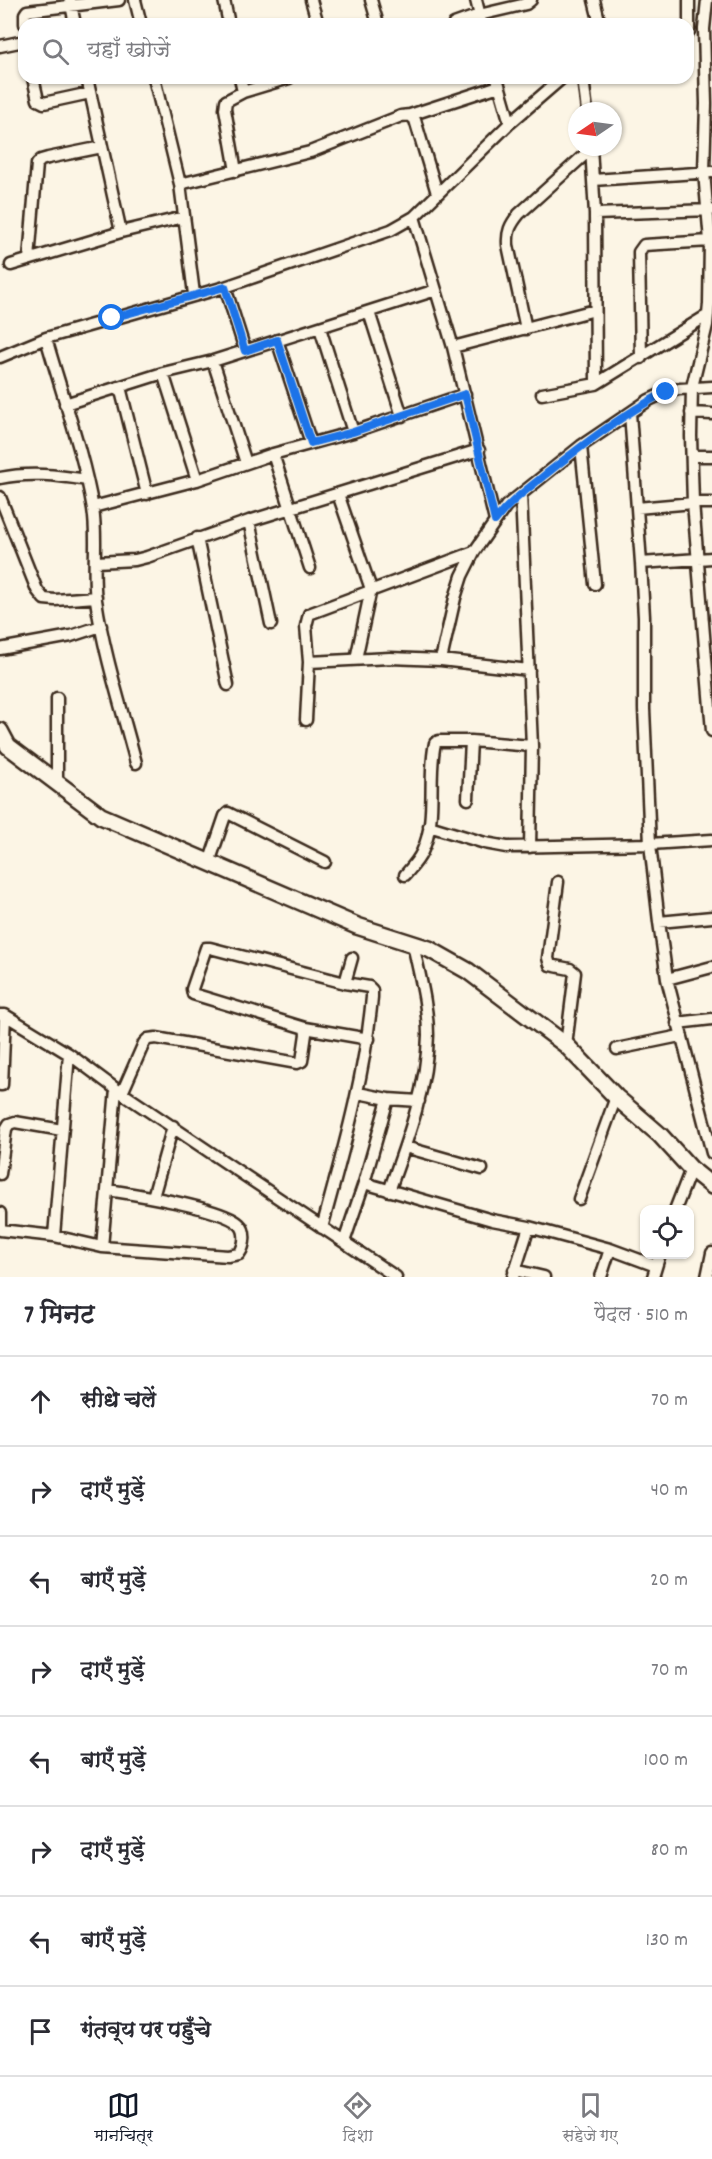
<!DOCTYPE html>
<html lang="hi">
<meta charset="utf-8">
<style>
body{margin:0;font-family:Dekko,"Playpen Sans Deva",sans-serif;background:#f2f2f3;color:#2b2b33}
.controls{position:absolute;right:18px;bottom:18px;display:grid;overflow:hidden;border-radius:12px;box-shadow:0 2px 4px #0004}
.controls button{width:54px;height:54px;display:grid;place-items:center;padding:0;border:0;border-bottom:2px solid #e1e1e2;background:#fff;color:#2b2b33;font:30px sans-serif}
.compass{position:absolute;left:568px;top:102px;width:54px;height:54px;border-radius:50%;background:#fff;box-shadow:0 2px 4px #0004;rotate:257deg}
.stop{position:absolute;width:18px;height:18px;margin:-14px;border:4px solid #1a73e8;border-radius:50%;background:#fff}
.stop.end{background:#1a73e8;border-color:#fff;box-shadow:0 2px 6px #0008}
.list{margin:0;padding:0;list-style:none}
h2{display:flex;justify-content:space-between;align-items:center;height:78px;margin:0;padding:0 24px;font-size:26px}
h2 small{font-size:20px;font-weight:400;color:#7c7c81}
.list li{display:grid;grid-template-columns:39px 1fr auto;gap:18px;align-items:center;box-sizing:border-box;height:90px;padding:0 24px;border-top:2px solid #e1e1e2}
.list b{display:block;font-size:22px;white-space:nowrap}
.list em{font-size:20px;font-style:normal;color:#7c7c81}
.icon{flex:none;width:33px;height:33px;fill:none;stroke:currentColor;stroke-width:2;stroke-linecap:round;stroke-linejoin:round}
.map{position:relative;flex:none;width:712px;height:1277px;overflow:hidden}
.search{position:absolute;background:#fff;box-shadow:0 2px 4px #0004;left:18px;right:18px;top:18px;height:66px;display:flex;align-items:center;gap:15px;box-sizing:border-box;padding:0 21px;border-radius:18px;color:#7c7c81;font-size:22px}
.sheet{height:798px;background:#fff}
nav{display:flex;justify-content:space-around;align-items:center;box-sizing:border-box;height:84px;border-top:2px solid #e1e1e2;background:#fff;font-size:16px;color:#7c7c81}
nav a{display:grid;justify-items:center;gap:3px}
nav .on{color:#111827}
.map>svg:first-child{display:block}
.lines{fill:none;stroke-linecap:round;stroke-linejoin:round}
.street-casing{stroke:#3b2a1e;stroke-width:15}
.secondary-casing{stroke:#3b2a1e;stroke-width:20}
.street{stroke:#fcf5e5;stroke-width:10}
.secondary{stroke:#fcf5e5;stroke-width:15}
.route{stroke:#1a73e8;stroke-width:8}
</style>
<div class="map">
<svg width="712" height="1277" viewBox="0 0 712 1277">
<rect width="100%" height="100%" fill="#fcf5e5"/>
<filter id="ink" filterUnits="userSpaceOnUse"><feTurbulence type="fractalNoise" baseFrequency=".0167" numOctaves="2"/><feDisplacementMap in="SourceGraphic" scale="12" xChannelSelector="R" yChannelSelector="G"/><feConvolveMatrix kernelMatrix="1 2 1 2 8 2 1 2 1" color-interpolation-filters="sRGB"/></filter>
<g filter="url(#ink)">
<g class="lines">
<g class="street-casing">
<path id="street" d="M70,0l5,24
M135,0l6,24
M224,0l5,24
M311,0l7,24
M371,0l7,24
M476,0l6,24
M594,0l6,24
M689,0v31
M707,0l-3,29 2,75 -2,68 6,69 -1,63 -2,21 -15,62 -1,49 2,67 19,228
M25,24v-10l2,-3 92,-11
M454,24l25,-9 47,-11 5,-4
M0,46l24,-5
M33,78l5,22 6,3 46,-10
M87,78l34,154
M154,78l26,106 14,110
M240,78l3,14
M497,78l13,45
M583,78l4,33
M410,115l89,-29
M591,147l4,67 1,170
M236,171l-11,-62 1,-8 17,-9 46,-14
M593,180l119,-8
M180,184l130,-32 91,-36 9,-1 5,5 22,73
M595,214l116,-4
M414,217l39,130 42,174
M29,259l8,-95 4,-4 7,-2 54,-11
M11,265l110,-33 63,-15
M225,287l20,63
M369,312l33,104
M320,328l33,104
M526,329l-18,-84c-1,-13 2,-20 11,-31l72,-65
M46,338c16,57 37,113 47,171 5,30 -1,61 3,91 8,55 26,109 40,163
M277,340l34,103
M453,347l142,-37
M0,357l46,-19 179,-51 166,-57 23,-13 96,-94 52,-45
M641,358l-2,-106 5,-7 66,-4
M213,361l33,102
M163,373l34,107
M120,387l27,107
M542,394l54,-10 112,-69
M65,404l98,-31 50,-12 223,-71
M630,413l11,150 3,54v92l6,135 9,78 8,57 45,174
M691,413l21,1
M581,446l14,138
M273,454l37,114
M692,456h20
M0,478c29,-6 57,-3 87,2
M338,494l33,95 -15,70
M521,494l11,252 -2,101
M0,497l37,93 7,9 11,1 41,-3
M93,507l104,-27 76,-26 80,-22 112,-38
M637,508l56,-5h19
M249,521l22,103
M197,538l31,147
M96,562l39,-2 12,-3 102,-36 230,-71
M641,563l71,-5
M0,649l71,-13 30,-10
M441,660l14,-62 7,-22 12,-24 32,-46 75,-60 68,-46 17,-8 13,-3 33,-2
M309,662l81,-4 51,2 88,10
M306,720l3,-58 -3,-36 3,-12 165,-62
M57,783v-85
M468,799l3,-58
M429,826l56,17 22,4 143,-3 62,-4
M209,863l16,-47 3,-3 97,49
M405,875c6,-7 13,-14 17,-23 16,-34 5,-73 13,-109l4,-2h32l61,5
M558,882l-10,76 2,7 20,4 5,4 -9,72
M659,922l53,-5
M667,979l45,-12
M345,983l7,-25
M0,1015h5l64,39 47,35 280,188
M677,1023l35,-4
M305,1028l64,11
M617,1049l63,-13
M0,1085h2l3,-70
M122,1093l22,-50 4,-4 8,-1 141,25 5,-2 4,-27 -1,-6 -112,-34 -1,-5 14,-41h4l135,35 24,4 3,3v7c-7,79 -29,154 -50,231
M358,1093l30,6 31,2
M405,1147l77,22
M0,1174l6,-45 3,-5 6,-2 47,8
M364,1183l128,37 37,7 81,22 46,17
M389,1191c18,-50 38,-102 39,-156 0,-30 -9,-62 -15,-91
M153,1197l20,-71
M579,1199l37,-102
M675,1210l16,-41
M0,1213v17
M0,1230l54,6 48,11 126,9 11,-2c6,-8 8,-23 0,-30 -17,-16 -105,-30 -131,-34
M54,1236l15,-182
M344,1242l20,-59 24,-84
M102,1247l14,-158
M514,1270l30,7
M513,1277l16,-50
M601,1277l9,-28
M653,1277l7,-23
M707,1277l5,-24"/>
</g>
<g class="secondary-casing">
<path id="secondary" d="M0,731l8,15 93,70 256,110 72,23 39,22 98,74 50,52 44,38 31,34 21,17"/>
</g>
<use href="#street" class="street"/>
<use href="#secondary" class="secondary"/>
</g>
</g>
<g class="lines" filter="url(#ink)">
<path class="route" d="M112,318l113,-31 20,64 32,-11 34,103 42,-11 112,-38 30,127c14,-19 33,-32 51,-47 38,-30 77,-60 120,-82"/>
</g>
</svg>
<div class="controls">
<button><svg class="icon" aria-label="locate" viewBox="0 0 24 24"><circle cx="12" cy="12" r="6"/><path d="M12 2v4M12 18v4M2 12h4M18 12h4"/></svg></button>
</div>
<svg class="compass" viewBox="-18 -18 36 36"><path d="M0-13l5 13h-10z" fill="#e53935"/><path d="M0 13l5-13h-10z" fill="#7c7c81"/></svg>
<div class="stop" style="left:112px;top:318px"></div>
<div class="stop end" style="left:666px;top:392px"></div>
<div class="search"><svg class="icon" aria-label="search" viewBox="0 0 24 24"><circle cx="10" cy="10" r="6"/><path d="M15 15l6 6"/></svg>यहाँ खोजें</div>
</div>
<section class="sheet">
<h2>7 मिनट<small>पैदल · 510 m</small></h2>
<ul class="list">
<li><svg class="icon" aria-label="ahead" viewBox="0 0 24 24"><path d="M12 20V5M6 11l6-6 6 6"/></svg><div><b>सीधे चलें</b></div><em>70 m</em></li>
<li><svg class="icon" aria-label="right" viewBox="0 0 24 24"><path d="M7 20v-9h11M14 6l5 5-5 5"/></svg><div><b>दाएँ मुड़ें</b></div><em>40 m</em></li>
<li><svg class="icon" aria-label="left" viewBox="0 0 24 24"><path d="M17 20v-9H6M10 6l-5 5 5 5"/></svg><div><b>बाएँ मुड़ें</b></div><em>20 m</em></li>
<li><svg class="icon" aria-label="right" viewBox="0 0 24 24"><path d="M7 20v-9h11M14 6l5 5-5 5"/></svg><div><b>दाएँ मुड़ें</b></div><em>70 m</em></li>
<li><svg class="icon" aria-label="left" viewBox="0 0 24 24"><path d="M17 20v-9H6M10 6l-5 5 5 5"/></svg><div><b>बाएँ मुड़ें</b></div><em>100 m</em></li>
<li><svg class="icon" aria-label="right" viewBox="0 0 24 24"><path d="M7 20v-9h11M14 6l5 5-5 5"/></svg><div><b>दाएँ मुड़ें</b></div><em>80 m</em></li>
<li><svg class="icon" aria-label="left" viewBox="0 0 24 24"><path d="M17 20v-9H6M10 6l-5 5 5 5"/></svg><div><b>बाएँ मुड़ें</b></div><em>130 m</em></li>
<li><svg class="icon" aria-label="arrive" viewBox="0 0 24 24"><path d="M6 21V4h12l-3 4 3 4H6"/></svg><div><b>गंतव्य पर पहुँचे</b></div></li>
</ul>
</section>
<nav>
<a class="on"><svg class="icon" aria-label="map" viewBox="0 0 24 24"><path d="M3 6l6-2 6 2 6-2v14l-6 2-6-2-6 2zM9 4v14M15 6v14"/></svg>मानचित्र</a>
<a><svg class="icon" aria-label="directions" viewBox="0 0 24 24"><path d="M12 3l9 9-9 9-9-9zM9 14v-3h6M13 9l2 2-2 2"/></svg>दिशा</a>
<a><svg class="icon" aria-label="saved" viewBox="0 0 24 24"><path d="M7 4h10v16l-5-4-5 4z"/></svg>सहेजे गए</a>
</nav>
